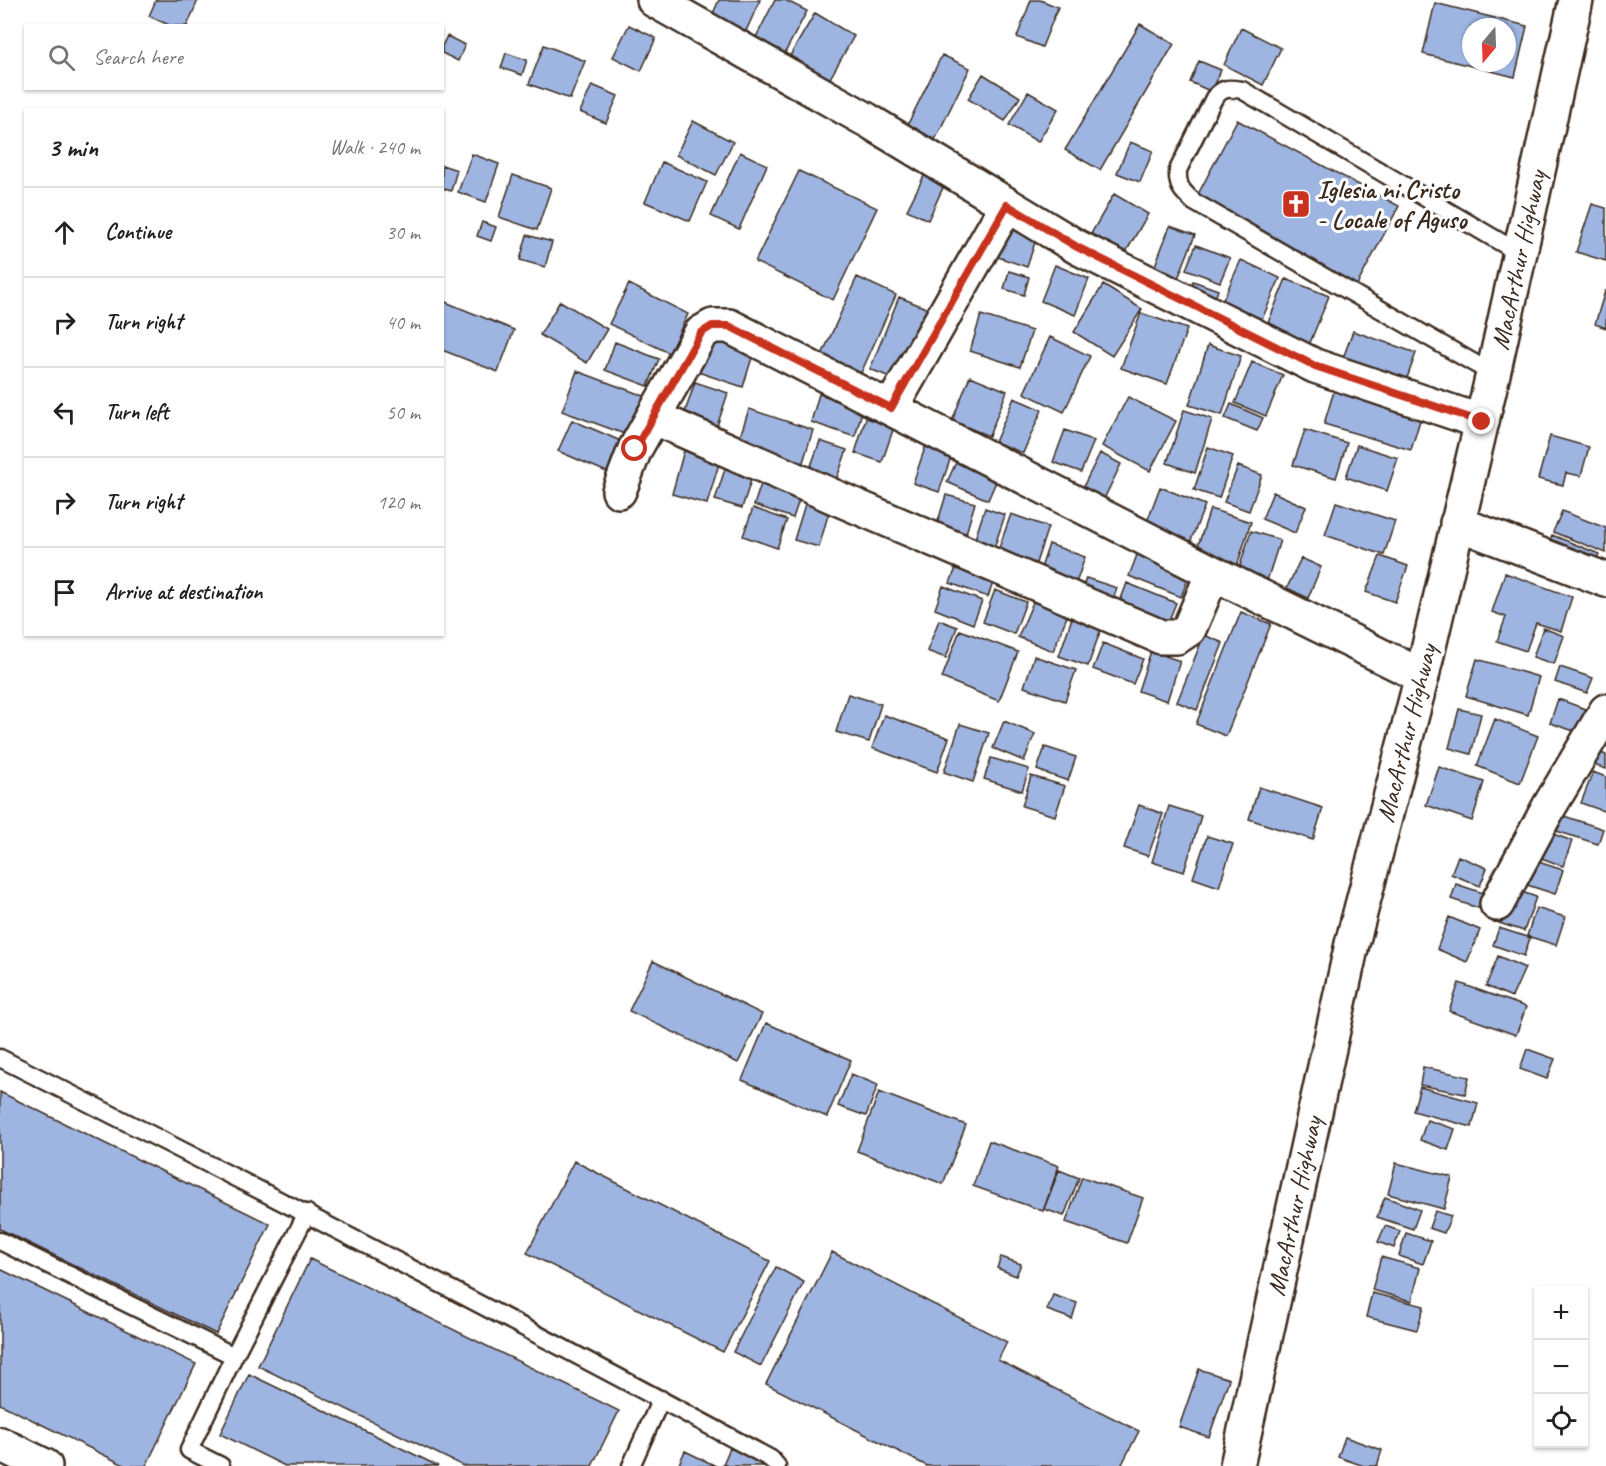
<!DOCTYPE html>
<meta charset="utf-8">
<style>
body{margin:0;font-family:Caveat,sans-serif;background:#f2f2f2;color:#202124}
.controls{position:absolute;right:18px;bottom:18px;display:grid;overflow:hidden;border-radius:0px;box-shadow:0 2px 4px #0004}
.controls button{width:54px;height:54px;display:grid;place-items:center;padding:0;border:0;border-bottom:2px solid #e0e0e0;background:#fff;color:#202124;font:30px sans-serif}
.compass{position:absolute;left:1462px;top:18px;width:54px;height:54px;border-radius:50%;background:#fff;box-shadow:0 2px 4px #0004;rotate:199deg}
.stop{position:absolute;width:18px;height:18px;margin:-14px;border:4px solid #c8321e;border-radius:50%;background:#fff}
.stop.end{background:#c8321e;border-color:#fff;box-shadow:0 2px 6px #0008}
.list{margin:0;padding:0;list-style:none}
h2{display:flex;justify-content:space-between;align-items:center;height:78px;margin:0;padding:0 24px;font-size:26px}
h2 small{font-size:20px;font-weight:400;color:#757577}
.list li{display:grid;grid-template-columns:39px 1fr auto;gap:18px;align-items:center;box-sizing:border-box;height:90px;padding:0 24px;border-top:2px solid #e0e0e0}
.list b{display:block;font-size:22px;white-space:nowrap}
.list em{font-size:20px;font-style:normal;color:#757577}
.icon{flex:none;width:33px;height:33px;fill:none;stroke:currentColor;stroke-width:2;stroke-linecap:round;stroke-linejoin:round}
.map{position:relative;flex:none;width:1606px;height:1466px;overflow:hidden}
.search{position:absolute;background:#fff;box-shadow:0 2px 4px #0004;left:24px;top:24px;width:420px;height:66px;display:flex;align-items:center;gap:15px;box-sizing:border-box;padding:0 21px;border-radius:0px;color:#757577;font-size:22px}
.panel{position:absolute;background:#fff;box-shadow:0 2px 4px #0004;left:24px;top:108px;width:420px;height:528px;border-radius:0px}
.map>svg:first-child{display:block}
.building{fill:#9eb5e2;stroke:#3b2a1e;stroke-width:1.5;fill-rule:evenodd}
.lines{fill:none;stroke-linecap:round;stroke-linejoin:round}
.service-casing{stroke:#3b2a1e;stroke-width:21}
.minor-casing{stroke:#3b2a1e;stroke-width:38}
.trunk-casing{stroke:#3b2a1e;stroke-width:38}
.service{stroke:#fff;stroke-width:16}
.minor{stroke:#fff;stroke-width:33}
.trunk{stroke:#fff;stroke-width:33}
.route{stroke:#c8321e;stroke-width:8}
.labels{text-anchor:middle;stroke-width:6;stroke-linejoin:round;paint-order:stroke}
.poi-label{font-size:26px;font-weight:bold;fill:#3b2a1e;stroke:#fff;text-anchor:start}
.street-label{font-size:26px;fill:#3b2a1e;stroke:#fff}
</style>
<div class="map">
<svg width="1606" height="1466" viewBox="0 0 1606 1466">
<rect width="100%" height="100%" fill="#fff"/>
<filter id="ink" filterUnits="userSpaceOnUse"><feTurbulence type="fractalNoise" baseFrequency=".0167" numOctaves="2"/><feDisplacementMap in="SourceGraphic" scale="12" xChannelSelector="R" yChannelSelector="G"/><feConvolveMatrix kernelMatrix="1 2 1 2 8 2 1 2 1" color-interpolation-filters="sRGB"/></filter>
<g filter="url(#ink)">
<path class="building" d="M156,0h42l-11,26h-16l-22,-10z
M719,0h41l-19,42 -34,-15z
M775,0h10l22,11 -27,51 -29,-15z
M1031,0h9l18,7 -16,40 -25,-10z
M1435,3l92,23 -12,51 -92,-23zM1471,27h36v36h-36z
M815,13l39,23 -30,53 -40,-23z
M1140,24l34,20 -74,126 -35,-20z
M629,25l27,13 -15,33 -28,-14z
M1241,28l40,20 -18,37 -39,-20z
M447,36l18,9 -7,16 -16,-8v-7z
M544,45l41,16 -15,38 -41,-15z
M506,53l21,7 -5,15 -21,-7z
M942,55l28,13 -35,72 -28,-14z
M1199,61l22,9 -9,22 -22,-10z
M983,74l37,23 -15,24 -37,-22z
M592,85l26,11 -12,27 -26,-11z
M1028,92l30,17 -20,33 -29,-17z
M1237,120l162,86 -43,81 -162,-85z
M693,121l40,21 -17,33 -40,-20z
M1130,142l23,9 -13,31 -23,-9z
M740,152l27,13 -28,64 -28,-13z
M472,154l27,10 -13,38 -28,-10z
M662,162l45,20 -17,39 -45,-19z
M442,165l15,5 -6,21 -9,-3z
M799,171l78,37 -44,92 -78,-38z
M926,172l20,9 -18,39 -21,-10z
M513,175l38,13 -14,42 -38,-13z
M1114,194l34,20 -26,45 -34,-20z
M1592,204l14,4v53l-30,-9z
M482,222l14,5 -5,14 -14,-5z
M1170,226l25,9 -20,51 -24,-10z
M1009,227l28,9 -10,31 -29,-10z
M527,235l25,7 -7,25 -25,-7z
M1196,245l34,13 -10,24 -34,-13z
M1241,260l39,18 -18,41 -40,-17z
M1055,265l34,14 -14,36 -34,-14z
M1009,271l20,6 -5,18 -20,-6z
M857,277l39,18 -35,78 -39,-18z
M1286,279l43,17 -26,64 -43,-18z
M1193,281l25,9 -5,15 -26,-9z
M629,284l59,30 -19,39 -60,-29z
M1103,285l39,24 -30,47 -38,-24z
M1605,291h1v37l-11,-4z
M899,297l37,15 -29,72 -37,-15z
M443,301l71,29 -16,42 -56,-22z
M560,301l47,28 -20,34 -47,-28z
M1141,313l46,16 -20,55 -46,-16z
M981,315l51,16 -12,36 -50,-16z
M1353,331l63,22 -14,39 -63,-23z
M701,334l53,17 -11,36 -54,-18z
M1050,337l40,19 -26,56 -40,-19z
M615,342l44,17 -11,27 -43,-16z
M1208,345l33,11 -19,59 -33,-10z
M1252,362l31,13 -17,41 -31,-13z
M577,371l67,25 -14,40 -68,-25z
M970,376l37,15 -18,45 -37,-15z
M1337,381l87,26 -13,43 -87,-26z
M695,382l33,11 -15,45 -33,-11z
M819,394l44,14 -8,29 -44,-15z
M1128,397l48,24 -26,50 -48,-25z
M1014,398l28,12 -19,43 -28,-11z
M1231,404l32,14 -6,13 -32,-13z
M749,409l64,21 -14,45 -65,-20z
M1184,410l28,9 -17,54 -28,-10z
M866,418l28,9 -12,35 -27,-9z
M572,420l51,22 -14,31 -51,-22z
M1065,430l29,11 -13,31 -28,-10z
M1305,430l42,13 -11,35 -43,-13z
M1550,436l39,11 -8,29 -15,-3 -3,12 -25,-6z
M928,439l26,9 -15,44 -26,-9z
M820,441l27,9 -12,33 -27,-9z
M1357,445l41,13 -11,33 -41,-14z
M685,447l36,10 -14,47 -35,-10z
M1208,447l25,9 -14,42 -25,-8z
M1100,453l21,11 -21,43 -22,-10z
M958,458l40,19 -10,23 -41,-18z
M726,466l27,8 -11,34 -27,-8z
M1238,466l24,9 -13,36 -25,-9z
M762,481l39,13 -8,24 -39,-13z
M1160,487l45,18 -19,48 -44,-18z
M1273,492l33,15 -11,26 -33,-14z
M946,495l29,8 -11,37 -29,-9z
M806,501l24,7 -11,39 -25,-7z
M1336,502l59,19 -11,34 -59,-20z
M753,508l34,12 -10,28 -34,-12z
M985,508l20,7 -12,36 -20,-6z
M1210,509l41,13 -16,50 -41,-14z
M1562,511l44,17v25l-53,-21z
M1011,514l37,13 -18,54 -38,-13z
M1251,531l29,9 -16,50 -29,-9z
M1552,535l47,19 -9,21 -47,-18z
M1049,544l36,13 -13,38 -36,-12z
M1140,547l53,20 -12,30 -52,-21z
M1380,556l28,10 -13,36 -29,-10z
M1301,558l20,9 -13,31 -21,-10z
M958,563l37,14 -7,20 -38,-14z
M1505,573l67,24 -11,34 -25,-8 -10,28 -29,-10 9,-24 -14,-5z
M1086,578l31,10 -11,31 -30,-11z
M1127,583l49,20 -11,27 -49,-18z
M943,586l39,15 -9,23 -38,-15z
M995,590l31,12 -12,32 -31,-12z
M1034,600l34,14 -15,37 -35,-14z
M1241,612l30,12 -45,112 -30,-12z
M1073,615l29,11 -14,40 -29,-10z
M939,620l18,7 -11,31 -19,-7z
M1543,628l21,8 -10,28 -21,-7z
M960,630l58,22 -19,49 -57,-23z
M1204,635l19,8 -26,67 -20,-8z
M1103,643l40,16 -10,25 -40,-15z
M1151,651l29,10 -13,40 -29,-10z
M1034,656l42,14 -11,31 -41,-14z
M1477,659l62,18 -11,38 -62,-19z
M1560,667l33,11 -6,15 -32,-11z
M848,694l33,10 -12,38 -33,-10z
M1558,699l30,11 -8,23 -30,-10z
M1459,709l22,5 -10,40 -22,-6z
M884,715l65,23 -12,34 -65,-24z
M1495,719l43,17 -18,47 -43,-17z
M1004,721l31,13 -11,27 -31,-13z
M960,724l29,9 -16,49 -29,-10z
M1045,747l31,10 -8,24 -31,-11z
M1587,747l19,8v14l-24,-8z
M991,758l38,11 -7,22 -38,-12z
M1439,767l45,15 -12,39 -46,-16z
M1593,772l13,5v35l-25,-9z
M1031,776l34,10 -10,30 -33,-10z
M1259,787l64,21 -10,32 -64,-21z
M1139,805l24,9 -15,42 -24,-8z
M1169,806l32,10 -17,56 -32,-10z
M1555,813l48,16 -5,15 -48,-15z
M1548,832l24,9 -9,25 -24,-9z
M1207,836l26,8 -14,43 -26,-9z
M1458,856l29,12 -7,18 -29,-12z
M1529,859l34,11 -8,24 -34,-11z
M1456,884l27,9 -5,15 -27,-9z
M1511,888l25,9 -12,34 -25,-8z
M1536,908l29,9 -9,28 -29,-9z
M1449,917l31,13 -13,32 -30,-13z
M1499,928l31,10 -6,18 -31,-11z
M1498,956l27,12 -13,29 -26,-11z
M653,961l109,53 -24,49 -109,-52z
M1459,983l67,24 -10,28 -67,-24z
M766,1023l85,37 -24,57 -85,-37z
M1527,1049l28,10 -8,20 -27,-10z
M1423,1067l46,10 -4,17 -45,-9z
M851,1074l27,11 -12,31 -28,-10z
M1420,1087l58,16 -6,24 -59,-16z
M0,1092l270,132 -54,110 -216,-105z
M879,1092l87,33 -23,59 -86,-33z
M1427,1120l28,9 -7,21 -28,-10z
M989,1141l70,25 -16,45 -70,-25z
M574,1161l196,100 -47,91 -196,-99z
M1396,1163l56,14 -8,32 -56,-15z
M1059,1170l20,8 -15,38 -20,-7z
M1082,1177l61,21 -16,45 -61,-21z
M1385,1197l35,13 -7,19 -36,-12z
M1435,1211l16,5 -7,17 -15,-5z
M1385,1226l15,5 -6,17 -16,-6z
M1406,1233l25,8 -8,23 -24,-8z
M832,1252l175,90 -9,18 141,71 -18,35h-194l-161,-82z
M1001,1257l20,7 -5,12 -19,-8z
M1381,1257l39,11 -8,33 -40,-11z
M310,1259l309,152 -27,55h-129l-205,-100z
M776,1267l28,15 -43,84 -28,-14z
M0,1269l196,95 -50,102h-20l-126,-62z
M1372,1293l52,13 -7,24 -51,-13z
M1053,1295l24,8 -5,16 -25,-9z
M1199,1369l30,10 -20,58 -30,-10z
M249,1374l189,92h-153l-65,-32z
M1345,1437l37,13 -5,16h-13l-26,-9z
M730,1448l40,18h-42l-5,-2z
M685,1451l31,15h-38z"/>
<g class="lines">
<g class="service-casing">
<path id="service" d="M1493,374l-299,-172c-12,-11 -17,-15 -16,-32l36,-72c9,-11 14,-10 28,-8l277,163
M0,1058c259,131 516,263 771,401l6,7
M0,1241l234,115
M221,1466l-32,-16 45,-94 73,-143
M631,1466l30,-67"/>
</g>
<g class="minor-casing">
<path id="minor" d="M654,0l213,120 210,127 238,119 167,56
M891,408l116,-203
M619,491l16,-42 18,-32
M1457,523l149,57
M1213,573l-24,56 -12,8h-16l-324,-139 -184,-81 48,-84 12,-7h16l484,247 209,103
M1497,904l52,-97 57,-96
M0,1444l45,22"/>
</g>
<g class="trunk-casing">
<path id="trunk" d="M1237,1466l115,-522 70,-268 71,-302 83,-374"/>
</g>
<use href="#service" class="service"/>
<use href="#minor" class="minor"/>
<use href="#trunk" class="trunk"/>
</g>
</g>
<g class="lines" filter="url(#ink)">
<path class="route" d="M635,449l66,-116 11,-7h17l162,82 116,-203 70,42 238,119 167,56"/>
</g>
<defs>
<g id="church-square" transform="scale(1.5)"><rect x="-9" y="-9" width="18" height="18" rx="4" fill="#c8321e" stroke="#fff"/><path d="M-1.2-6h2.4v3.5h3.3v2.4h-3.3V6h-2.4V-.1h-3.3v-2.4h3.3Z" fill="#fff"/></g>
</defs>
<g fill-rule="evenodd">
<use href="#church-square" x="1296" y="204"/>
</g>
<g class="labels">
<g class="poi-label">
<text x="1317" y="198">Iglesia ni Cristo<tspan x="1317" dy="30">- Locale of Aguso</tspan></text>
</g>
<g class="street-label">
<text transform="translate(1518 260) rotate(-78)" y="9">MacArthur Highway</text>
<text transform="translate(1406 733) rotate(-76)" y="9">MacArthur Highway</text>
<text transform="translate(1294 1206) rotate(-78)" y="9">MacArthur Highway</text>
</g>
</g>
</svg>
<div class="controls">
<button>+</button>
<button>−</button>
<button><svg class="icon" aria-label="locate" viewBox="0 0 24 24"><circle cx="12" cy="12" r="6"/><path d="M12 2v4M12 18v4M2 12h4M18 12h4"/></svg></button>
</div>
<svg class="compass" viewBox="-18 -18 36 36"><path d="M0-13l5 13h-10z" fill="#e53935"/><path d="M0 13l5-13h-10z" fill="#757577"/></svg>
<div class="stop" style="left:635px;top:449px"></div>
<div class="stop end" style="left:1482px;top:422px"></div>
<div class="search"><svg class="icon" aria-label="search" viewBox="0 0 24 24"><circle cx="10" cy="10" r="6"/><path d="M15 15l6 6"/></svg>Search here</div>
<section class="panel">
<h2>3 min<small>Walk · 240 m</small></h2>
<ul class="list">
<li><svg class="icon" aria-label="ahead" viewBox="0 0 24 24"><path d="M12 20V5M6 11l6-6 6 6"/></svg><div><b>Continue</b></div><em>30 m</em></li>
<li><svg class="icon" aria-label="right" viewBox="0 0 24 24"><path d="M7 20v-9h11M14 6l5 5-5 5"/></svg><div><b>Turn right</b></div><em>40 m</em></li>
<li><svg class="icon" aria-label="left" viewBox="0 0 24 24"><path d="M17 20v-9H6M10 6l-5 5 5 5"/></svg><div><b>Turn left</b></div><em>50 m</em></li>
<li><svg class="icon" aria-label="right" viewBox="0 0 24 24"><path d="M7 20v-9h11M14 6l5 5-5 5"/></svg><div><b>Turn right</b></div><em>120 m</em></li>
<li><svg class="icon" aria-label="arrive" viewBox="0 0 24 24"><path d="M6 21V4h12l-3 4 3 4H6"/></svg><div><b>Arrive at destination</b></div></li>
</ul>
</section>
</div>
